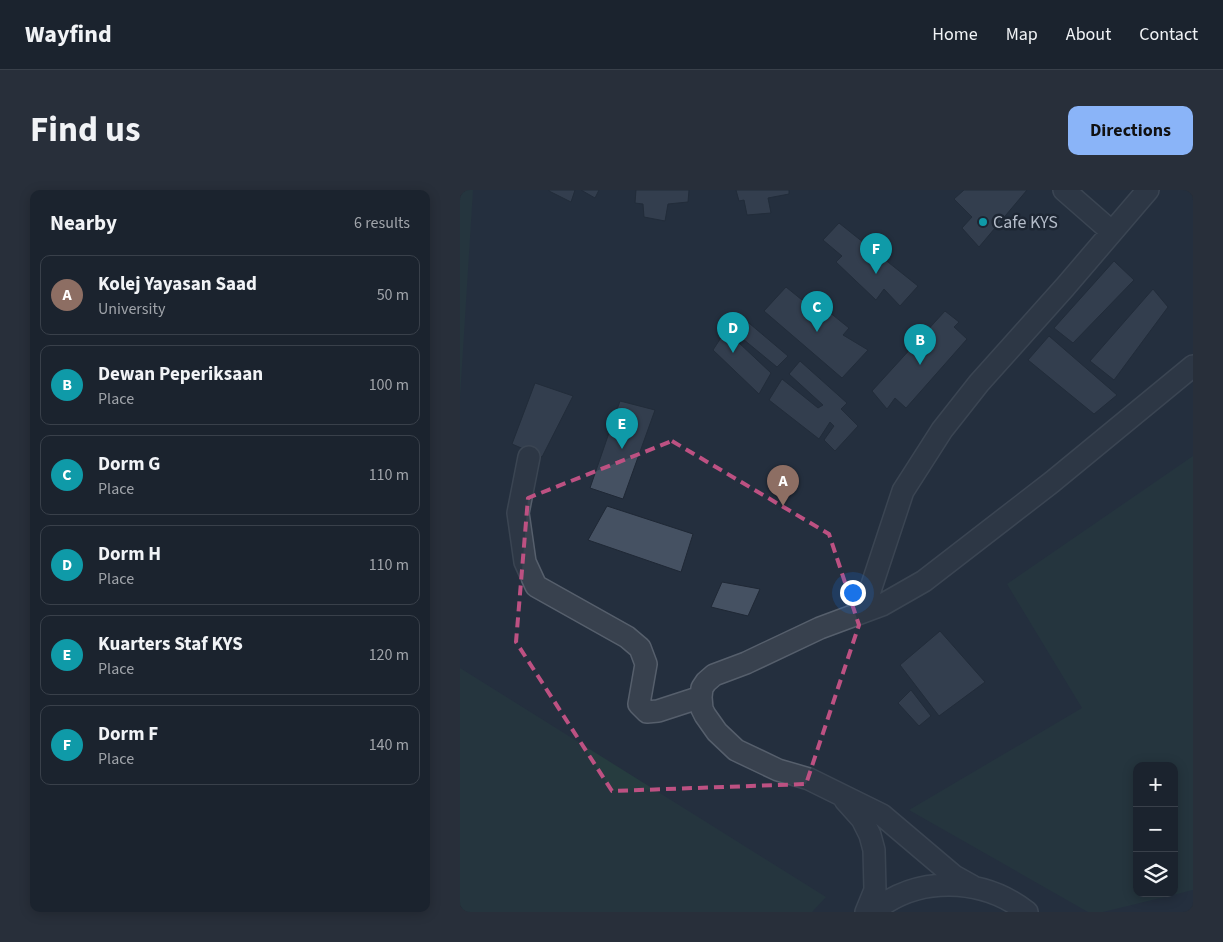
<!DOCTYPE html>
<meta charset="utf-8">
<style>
body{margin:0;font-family:"Source Sans 3",sans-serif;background:#282f3a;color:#f1f3f6}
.controls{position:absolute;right:15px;bottom:15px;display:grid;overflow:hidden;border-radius:10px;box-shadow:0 2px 12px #0003}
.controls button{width:45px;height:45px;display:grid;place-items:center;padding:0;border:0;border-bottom:1px solid #39404a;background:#1b232e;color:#f1f3f6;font:25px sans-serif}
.you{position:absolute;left:392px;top:402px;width:18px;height:18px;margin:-12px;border:4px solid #fff;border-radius:50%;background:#1a73e8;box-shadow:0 0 0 8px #1a73e833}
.badge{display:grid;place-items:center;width:32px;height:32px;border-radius:50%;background:#8ab4f8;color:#fff;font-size:16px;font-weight:700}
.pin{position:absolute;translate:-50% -41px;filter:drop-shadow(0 1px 2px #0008)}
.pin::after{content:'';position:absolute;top:26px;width:18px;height:15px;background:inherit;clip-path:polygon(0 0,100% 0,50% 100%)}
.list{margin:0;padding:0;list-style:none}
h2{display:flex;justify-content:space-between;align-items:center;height:65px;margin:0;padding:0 20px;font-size:21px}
h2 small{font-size:16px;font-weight:400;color:#a0a4aa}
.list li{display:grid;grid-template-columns:32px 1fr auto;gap:15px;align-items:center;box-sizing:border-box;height:80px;margin:0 10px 10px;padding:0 10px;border:1px solid #39404a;border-radius:10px}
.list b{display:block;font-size:19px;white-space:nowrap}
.list p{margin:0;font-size:16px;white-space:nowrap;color:#a0a4aa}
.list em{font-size:16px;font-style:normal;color:#a0a4aa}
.icon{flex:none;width:28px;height:28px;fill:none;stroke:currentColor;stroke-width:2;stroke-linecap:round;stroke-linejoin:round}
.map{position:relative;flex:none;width:733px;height:722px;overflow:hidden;border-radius:10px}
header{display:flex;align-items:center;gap:30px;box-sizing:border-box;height:70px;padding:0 25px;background:#1b232e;border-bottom:1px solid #39404a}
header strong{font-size:24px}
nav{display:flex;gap:28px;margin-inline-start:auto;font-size:18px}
.intro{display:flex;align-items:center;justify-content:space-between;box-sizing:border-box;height:120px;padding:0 30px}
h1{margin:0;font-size:35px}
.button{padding:12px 22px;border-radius:10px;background:#8ab4f8;color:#111;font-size:18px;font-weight:700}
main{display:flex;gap:30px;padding:0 30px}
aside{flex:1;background:#1b232e;border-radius:10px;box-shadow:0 2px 12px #0003}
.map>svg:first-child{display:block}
.green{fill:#263c3f;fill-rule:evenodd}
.building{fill:#455162;stroke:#1f2835}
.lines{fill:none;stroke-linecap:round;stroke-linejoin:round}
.minor-casing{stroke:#565f6c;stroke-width:24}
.minor{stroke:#38414e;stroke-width:21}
.marked{fill:none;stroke:#bd5182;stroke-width:4;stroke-dasharray:10 6;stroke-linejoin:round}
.culture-dot{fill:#0f9aa8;stroke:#1d2633;stroke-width:2}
.labels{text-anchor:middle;stroke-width:5;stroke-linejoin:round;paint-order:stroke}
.poi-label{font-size:18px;fill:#b4bcc9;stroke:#1d2633;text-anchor:start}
</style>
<header>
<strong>Wayfind</strong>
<nav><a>Home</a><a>Map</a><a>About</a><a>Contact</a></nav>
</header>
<div class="intro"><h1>Find us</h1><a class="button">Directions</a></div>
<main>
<aside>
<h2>Nearby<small>6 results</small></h2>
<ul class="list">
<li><span class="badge" style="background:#8d6e63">A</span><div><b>Kolej Yayasan Saad</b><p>University</p></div><em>50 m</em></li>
<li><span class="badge" style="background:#0f9aa8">B</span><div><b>Dewan Peperiksaan</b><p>Place</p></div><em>100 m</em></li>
<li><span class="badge" style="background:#0f9aa8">C</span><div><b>Dorm G</b><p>Place</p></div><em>110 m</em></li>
<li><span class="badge" style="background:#0f9aa8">D</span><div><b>Dorm H</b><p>Place</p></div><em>110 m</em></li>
<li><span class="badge" style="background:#0f9aa8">E</span><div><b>Kuarters Staf KYS</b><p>Place</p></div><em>120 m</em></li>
<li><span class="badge" style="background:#0f9aa8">F</span><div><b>Dorm F</b><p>Place</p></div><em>140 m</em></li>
</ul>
</aside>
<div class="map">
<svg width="733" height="722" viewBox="0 0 733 722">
<rect width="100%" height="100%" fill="#242f3e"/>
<path class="green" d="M0,0h13l-13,208z
M733,266v434l-90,22h-15l-179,-102 173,-102 -75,-124zM677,576h37v127h-37z
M0,478l366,229 -14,15h-352z"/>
<path class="building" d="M89,0h26l-4,12 -22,-11z
M121,0h18l-4,8z
M176,0h53l-1,12 -20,2 -3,17 -21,-4 -1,-13 -8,-1z
M276,0h53v4l-21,4 3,15 -24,2 -3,-15 -5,1z
M504,0h63l-48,57 -17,-19 10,-11 -18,-18z
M379,33l79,63 -18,20 -16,-17 -8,11 -40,-38 6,-6 -19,-16z
M654,71l20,19 -61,63 -19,-15z
M326,97l16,13 6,-5 41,33 -6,7 25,15 -26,28 -78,-67z
M693,99l15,18 -54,73 -24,-19z
M485,121l14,11 -5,5 13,12 -61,69 -11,-10 -8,11 -15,-18z
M277,123l51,43 -11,11 -34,-28 -5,3 33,31 -12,21 -46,-44z
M589,146l68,59 -23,19 -66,-54z
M340,171l47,42 -6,6 17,17 -23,25 -11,-11 10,-14 -4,-4 -11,17 -50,-39 13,-21 36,29 5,-3 -34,-31z
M75,193l38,13 -31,61 -30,-13z
M160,211l35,9 -32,89 -33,-11z
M147,316l86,28 -12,38 -93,-32z
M262,392l38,7 -12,27 -37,-9z
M480,441l45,51 -46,34 -39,-51z
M451,500l20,26 -12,10 -21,-23z"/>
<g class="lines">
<g class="minor-casing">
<path id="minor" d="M604,0l48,42
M69,267l-11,56 7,49 11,24 91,51 13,11 6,16 -7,40 8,8 11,-1 43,-14
M403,422l40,-121 39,-61 37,-47 86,-96 83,-97
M385,610l17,19 8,16 4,15 1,40 -9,22
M512,696l-18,-10 -72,-61 -73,-36 -31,-9 -42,-20 -19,-18 -12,-17 -3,-6 -1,-12 1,-9 4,-6 8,-7 32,-12 74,-35 62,-23 42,-24 128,-99 141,-116
M413,722c44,-37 109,-35 154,0"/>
</g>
<use href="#minor" class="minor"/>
</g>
<path d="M0 0H733V722H0ZM212,251l157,93 30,91 -53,159 -194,7 -96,-149 12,-144z" fill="#242f3e" fill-opacity=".55" fill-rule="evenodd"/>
<path class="marked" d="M212,251l157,93 30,91 -53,159 -194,7 -96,-149 12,-144z"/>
<circle class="culture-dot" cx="523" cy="32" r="5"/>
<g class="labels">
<g class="poi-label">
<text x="533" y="38">Cafe KYS</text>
</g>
</g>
</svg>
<div class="controls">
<button>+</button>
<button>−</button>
<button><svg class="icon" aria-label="layers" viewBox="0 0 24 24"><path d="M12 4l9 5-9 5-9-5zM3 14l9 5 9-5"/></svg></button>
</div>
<div class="you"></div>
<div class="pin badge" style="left:323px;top:316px;background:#8d6e63">A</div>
<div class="pin badge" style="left:460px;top:175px;background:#0f9aa8">B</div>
<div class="pin badge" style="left:357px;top:142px;background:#0f9aa8">C</div>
<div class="pin badge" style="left:273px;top:163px;background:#0f9aa8">D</div>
<div class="pin badge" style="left:162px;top:259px;background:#0f9aa8">E</div>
<div class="pin badge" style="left:416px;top:84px;background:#0f9aa8">F</div>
</div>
</main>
